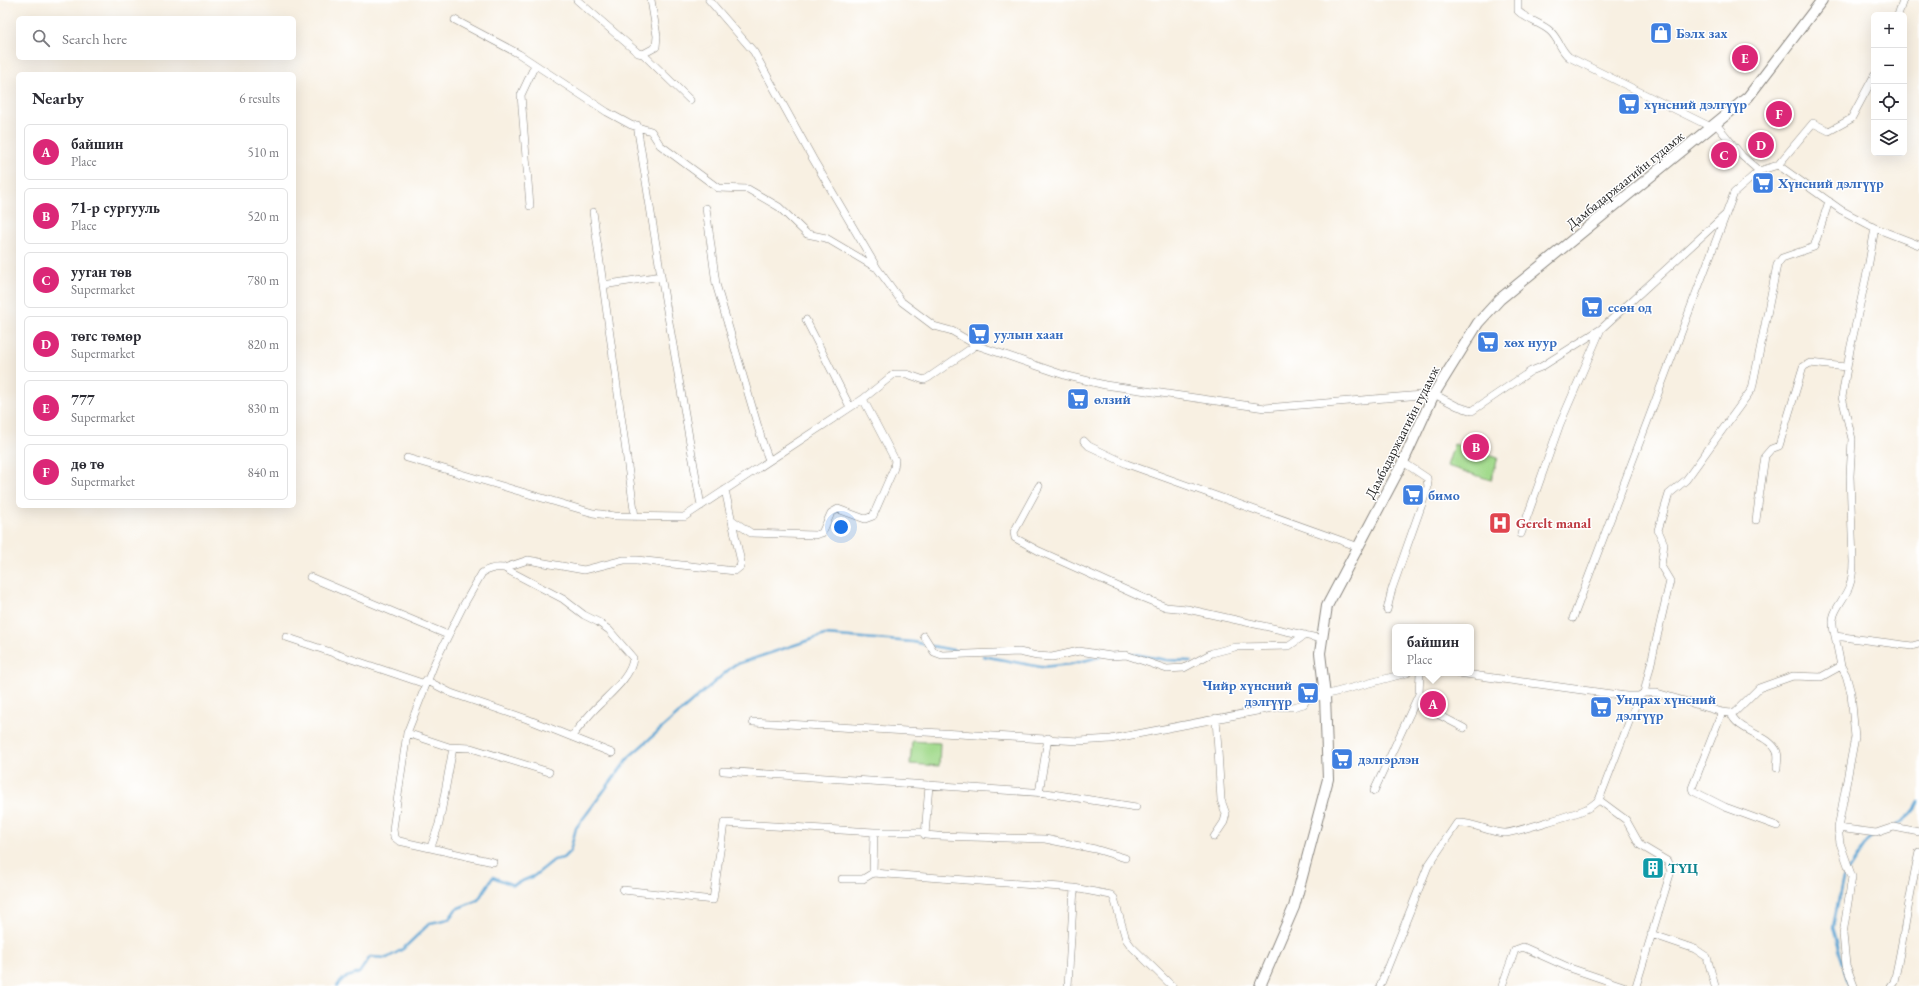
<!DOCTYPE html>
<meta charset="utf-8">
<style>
body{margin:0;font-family:"EB Garamond",serif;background:#f7f7f7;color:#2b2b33}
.controls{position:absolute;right:12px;top:12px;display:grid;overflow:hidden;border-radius:6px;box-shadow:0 4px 16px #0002}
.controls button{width:36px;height:36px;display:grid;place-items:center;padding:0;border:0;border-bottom:1px solid #e1e1e2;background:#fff;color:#2b2b33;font:20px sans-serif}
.you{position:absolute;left:841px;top:527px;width:14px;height:14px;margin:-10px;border:3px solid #fff;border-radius:50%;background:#1a73e8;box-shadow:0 0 0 6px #1a73e833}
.badge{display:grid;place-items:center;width:26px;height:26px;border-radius:50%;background:#db2777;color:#fff;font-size:13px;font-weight:700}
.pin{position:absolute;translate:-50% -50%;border:2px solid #fff;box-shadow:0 1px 4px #0006}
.popup{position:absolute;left:1392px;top:624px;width:82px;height:52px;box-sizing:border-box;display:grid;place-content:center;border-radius:6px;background:#fff;filter:drop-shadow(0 1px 3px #0005);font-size:13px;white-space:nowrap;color:#7c7c81}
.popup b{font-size:15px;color:#2b2b33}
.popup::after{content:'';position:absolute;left:50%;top:100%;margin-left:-8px;border:8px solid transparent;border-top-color:#fff}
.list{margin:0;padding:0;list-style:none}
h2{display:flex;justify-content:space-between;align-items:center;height:52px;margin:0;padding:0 16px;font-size:17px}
h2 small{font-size:13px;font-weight:400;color:#7c7c81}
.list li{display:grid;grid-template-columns:26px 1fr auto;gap:12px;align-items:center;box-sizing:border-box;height:56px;margin:0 8px 8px;padding:0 8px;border:1px solid #e1e1e2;border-radius:6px}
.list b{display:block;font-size:15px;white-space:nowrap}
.list p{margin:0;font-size:13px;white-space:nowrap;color:#7c7c81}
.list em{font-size:13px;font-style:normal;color:#7c7c81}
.icon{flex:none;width:22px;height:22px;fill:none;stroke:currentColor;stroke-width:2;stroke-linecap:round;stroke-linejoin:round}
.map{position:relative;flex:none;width:1919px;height:986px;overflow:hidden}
.search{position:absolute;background:#fff;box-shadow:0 4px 16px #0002;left:16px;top:16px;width:280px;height:44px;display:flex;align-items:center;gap:10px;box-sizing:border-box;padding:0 14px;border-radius:6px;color:#7c7c81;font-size:15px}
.panel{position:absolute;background:#fff;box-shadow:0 4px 16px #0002;left:16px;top:72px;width:280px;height:436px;border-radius:6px}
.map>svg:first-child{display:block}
.green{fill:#a2da8c;stroke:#5f7b54}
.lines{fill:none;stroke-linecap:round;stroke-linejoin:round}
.stream{stroke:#5da5d4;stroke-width:2.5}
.street-casing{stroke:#8a867f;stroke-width:8}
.secondary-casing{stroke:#8a867f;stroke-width:12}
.street{stroke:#fff;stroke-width:7}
.secondary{stroke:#fff;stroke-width:10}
.labels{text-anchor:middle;stroke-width:3;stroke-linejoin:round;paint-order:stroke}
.shop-label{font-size:14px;font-weight:bold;fill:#366cbe;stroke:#fff;text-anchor:start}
.street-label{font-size:14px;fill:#1c1c1c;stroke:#fff}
.health-label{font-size:14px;font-weight:bold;fill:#be3a42;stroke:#fff;text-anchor:start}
.culture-label{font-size:14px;font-weight:bold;fill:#0d838f;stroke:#fff;text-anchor:start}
</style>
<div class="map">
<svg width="1919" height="986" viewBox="0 0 1919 986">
<rect width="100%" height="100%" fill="#fff"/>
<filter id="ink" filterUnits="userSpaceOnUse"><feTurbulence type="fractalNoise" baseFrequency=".025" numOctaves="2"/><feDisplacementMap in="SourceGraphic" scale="8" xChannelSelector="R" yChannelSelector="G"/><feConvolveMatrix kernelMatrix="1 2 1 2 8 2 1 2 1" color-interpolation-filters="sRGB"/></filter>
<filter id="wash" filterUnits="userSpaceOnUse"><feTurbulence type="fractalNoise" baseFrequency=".012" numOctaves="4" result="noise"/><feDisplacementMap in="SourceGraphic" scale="16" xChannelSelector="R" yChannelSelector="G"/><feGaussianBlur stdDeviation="0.9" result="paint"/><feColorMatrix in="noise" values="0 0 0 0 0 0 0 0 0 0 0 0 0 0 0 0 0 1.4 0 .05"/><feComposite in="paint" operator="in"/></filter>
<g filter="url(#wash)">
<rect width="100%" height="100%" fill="#f8f0e2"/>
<path class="green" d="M1454,444l44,14 -7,22 -44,-14z
M912,741l28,2 -1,23 -29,-2z"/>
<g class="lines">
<path class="stream" d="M932,646l26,5
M1130,653l36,7 25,1
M983,656l58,11 30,-3 29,-7
M1896,825c10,-5 18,-12 23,-23
M1843,964l-10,-37 10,-49 27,-40 5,-3
M1844,969l5,17
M337,986l7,-8 15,-5 11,-16 17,1 16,-9 27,-26 19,-4 7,-10 22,-9 15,-23 20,8 21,-9 20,-16 9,-2 7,-7 6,-23 54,-72 104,-91 91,-30 88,7 14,3"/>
</g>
</g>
<g filter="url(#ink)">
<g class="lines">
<g class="street-casing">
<path id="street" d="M577,0l61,53 5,1 13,-7 1,-11 -6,-36
M709,0l45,52 59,107 64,109 25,34 32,24 18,5 24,14 88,30 41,10 160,23 169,-14 23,12 15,5 59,-40 10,-4 60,-38
M1518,0v11c9,9 23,12 32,20 9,8 10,19 19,26l142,70
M1898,15l5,-15
M455,20l64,34 88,58 24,13 20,6 9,14 58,43 30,1 31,18 28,27 19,4 49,29
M643,54l47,46
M1716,124l26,32 17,15 19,-6 63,45 34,18 -7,40 -18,82 -8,47 10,42 -2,37 3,86c0,9 -1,17 -4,25 -9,21 -21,24 -14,49
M637,125l24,151 40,230
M1778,165l35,-42 16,8 22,-12 23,-43
M530,206l-9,-111 14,-30
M706,208l10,76 47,160 6,16
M593,212l42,305
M1875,228l44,17
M603,285l58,-9
M806,320l44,87
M1084,441l5,5 38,18 232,83
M407,458l186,55 22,3 69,1 179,-118 31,-25h13l17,6 4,-2 48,-33
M1039,486l-25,46 1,6 24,13 102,46 25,10 21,2 135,30
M732,520l19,13 64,2 7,-2 9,-20 7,-4 27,10 8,-3 21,-48 1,-8 -32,-61
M1756,520l9,-64 6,-7 8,-3 24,-79 7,-4 36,4
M1521,534l39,-110 41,-95 123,-113
M504,568l24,-8 56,10 40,-10h13l98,11 5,-4 1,-5 -16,-72
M310,577l138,58
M1387,610l5,-21 36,-102 -1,-9 -24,-16
M1573,618l161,-425 25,-22
M924,636l10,16 8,3 77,-3 18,4 15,1 27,-6 32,5 15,-1 41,14 17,-1 28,-15 23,-6 54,-1 16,-11
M286,637l139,47
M1841,666l5,9 5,18 4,44 -17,91 2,15 12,34 -9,57 3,31 8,21
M1458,673l168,23h13
M426,680l25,13 76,26 85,34
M1644,693h13l65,19 9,1 5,-2 23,-23 34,-12 28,1 20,-11 -6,-30 77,10 7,-2
M1416,703l48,25
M1722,712l-30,76 1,3 32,16 52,19
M1731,713c6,19 39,21 46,39 2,4 0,11 0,16
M753,722l326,19 32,-2 167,-32h15l11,-3 2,-4 101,-27
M407,733l42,14 22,1 78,24
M723,771l323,22 90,14
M1374,791l45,-97 1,-21
M1039,793l9,-55
M1599,800l27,20 14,25 27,16 4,10 -35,115
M1838,828l38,5 18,-6 25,5
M925,835l4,-50
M1214,837l10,-15 2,-8 -5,-14 -5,-82
M431,847l8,-23 14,-76
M493,862l-94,-21 -5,-4 -1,-8 14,-96 28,-71 28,-56 19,-33c7,-5 14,-6 22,-5l59,31 21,16 14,7 11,8 24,28c-1,17 -21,34 -32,45 -11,10 -20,22 -29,33
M873,873l201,15 37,7 3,3 12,41 5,7 41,40
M842,879h21l10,-6 1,-41
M623,890l90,10 11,-77 150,9h48l3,3 12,1 108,3 50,10 30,9
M1651,934l44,15 12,8 8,29
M1068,986l6,-98
M1380,986l48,-120 29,-43c17,-1 30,9 47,10 6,1 74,-20 82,-24 5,-2 9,-6 13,-9l40,-104 5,-3 26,-112 -9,-15 3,-22 -6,-14 11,-36 17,-14 66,-91 25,-124 5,-7 32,-11 15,-46
M1502,986l13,-36 8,-3 47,21 53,18
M1891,986l3,-4c10,-43 15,-87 25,-130"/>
</g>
<g class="secondary-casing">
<path id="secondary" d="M1260,986l34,-79 34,-128 -3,-83 -5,-43 7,-47 76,-144 31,-68 44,-71 22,-24 248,-202 74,-97"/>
</g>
<use href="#street" class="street"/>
<use href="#secondary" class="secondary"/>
</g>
</g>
<defs>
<g id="shop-square" transform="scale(1.15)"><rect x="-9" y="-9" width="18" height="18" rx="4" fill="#3f7fe0" stroke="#fff"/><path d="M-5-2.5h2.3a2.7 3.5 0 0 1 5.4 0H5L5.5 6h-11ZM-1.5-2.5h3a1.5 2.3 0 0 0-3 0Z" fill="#fff"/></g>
<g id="supermarket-square" transform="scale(1.15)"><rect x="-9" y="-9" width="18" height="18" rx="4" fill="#3f7fe0" stroke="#fff"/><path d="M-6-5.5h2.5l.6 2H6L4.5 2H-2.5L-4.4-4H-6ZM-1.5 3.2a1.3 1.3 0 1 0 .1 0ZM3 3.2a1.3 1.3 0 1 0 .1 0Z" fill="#fff"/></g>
<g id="hospital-square" transform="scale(1.15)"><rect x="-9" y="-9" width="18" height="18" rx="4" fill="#e0444e" stroke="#fff"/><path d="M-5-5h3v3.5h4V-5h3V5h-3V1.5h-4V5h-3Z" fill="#fff"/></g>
<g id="building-square" transform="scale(1.15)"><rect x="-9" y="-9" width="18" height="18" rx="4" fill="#0f9aa8" stroke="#fff"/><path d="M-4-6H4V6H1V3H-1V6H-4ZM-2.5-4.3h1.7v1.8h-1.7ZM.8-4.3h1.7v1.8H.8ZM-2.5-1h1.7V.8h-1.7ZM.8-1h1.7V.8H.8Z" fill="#fff"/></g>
</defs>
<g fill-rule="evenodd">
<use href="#shop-square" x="1661" y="33"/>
<use href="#supermarket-square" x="1629" y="104"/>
<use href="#supermarket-square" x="1763" y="183"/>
<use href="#supermarket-square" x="1592" y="307"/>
<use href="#supermarket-square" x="979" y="334"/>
<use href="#supermarket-square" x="1488" y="342"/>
<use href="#supermarket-square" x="1078" y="399"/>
<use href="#supermarket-square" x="1413" y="495"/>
<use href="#hospital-square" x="1500" y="523"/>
<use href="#supermarket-square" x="1308" y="693"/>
<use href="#supermarket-square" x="1601" y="707"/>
<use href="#supermarket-square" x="1342" y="759"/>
<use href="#building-square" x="1653" y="868"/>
</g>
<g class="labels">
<g class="shop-label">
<text x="1676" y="38">Бэлх зах</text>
<text x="1644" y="109">хүнсний дэлгүүр</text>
<text x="1778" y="188">Хүнсний дэлгүүр</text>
<text x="1608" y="312">есөн од</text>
<text x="994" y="339">уулын хаан</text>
<text x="1504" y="347">хөх нуур</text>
<text x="1094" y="404">өлзий</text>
<text x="1428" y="500">бимо</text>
<text x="1292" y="690" text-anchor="end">Чийр хүнсний<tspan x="1292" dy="16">дэлгүүр</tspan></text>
<text x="1616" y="704">Ундрах хүнсний<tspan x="1616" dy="16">дэлгүүр</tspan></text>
<text x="1358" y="764">дэлгэрлэн</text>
</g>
<g class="street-label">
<text transform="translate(1625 180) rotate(-39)" y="5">Дамбадаржаагийн гудамж</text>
<text transform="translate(1402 432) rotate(-63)" y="5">Дамбадаржаагийн гудамж</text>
</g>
<g class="health-label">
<text x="1516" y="528">Gerelt manal</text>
</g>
<g class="culture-label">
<text x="1668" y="873">ТҮЦ</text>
</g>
</g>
</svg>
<div class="controls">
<button>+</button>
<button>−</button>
<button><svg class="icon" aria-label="locate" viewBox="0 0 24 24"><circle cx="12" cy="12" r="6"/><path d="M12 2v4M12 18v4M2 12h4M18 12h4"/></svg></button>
<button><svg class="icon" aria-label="layers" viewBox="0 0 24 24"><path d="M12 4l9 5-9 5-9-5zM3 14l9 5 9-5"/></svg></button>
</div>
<div class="you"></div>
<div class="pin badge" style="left:1433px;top:704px">A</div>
<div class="popup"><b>байшин</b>Place</div>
<div class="pin badge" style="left:1476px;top:447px">B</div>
<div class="pin badge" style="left:1724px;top:155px">C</div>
<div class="pin badge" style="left:1761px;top:145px">D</div>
<div class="pin badge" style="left:1745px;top:58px">E</div>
<div class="pin badge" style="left:1779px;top:114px">F</div>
<div class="search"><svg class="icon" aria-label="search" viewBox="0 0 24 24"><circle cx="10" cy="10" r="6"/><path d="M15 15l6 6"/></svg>Search here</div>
<section class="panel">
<h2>Nearby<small>6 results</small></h2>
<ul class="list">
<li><span class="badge">A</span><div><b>байшин</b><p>Place</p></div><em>510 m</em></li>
<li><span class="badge">B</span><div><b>71-р сургууль</b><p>Place</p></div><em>520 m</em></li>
<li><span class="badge">C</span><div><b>ууган төв</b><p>Supermarket</p></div><em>780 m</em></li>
<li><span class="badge">D</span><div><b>төгс төмөр</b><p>Supermarket</p></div><em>820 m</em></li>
<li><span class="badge">E</span><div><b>777</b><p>Supermarket</p></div><em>830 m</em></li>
<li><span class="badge">F</span><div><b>дө тө</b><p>Supermarket</p></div><em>840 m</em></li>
</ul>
</section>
</div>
